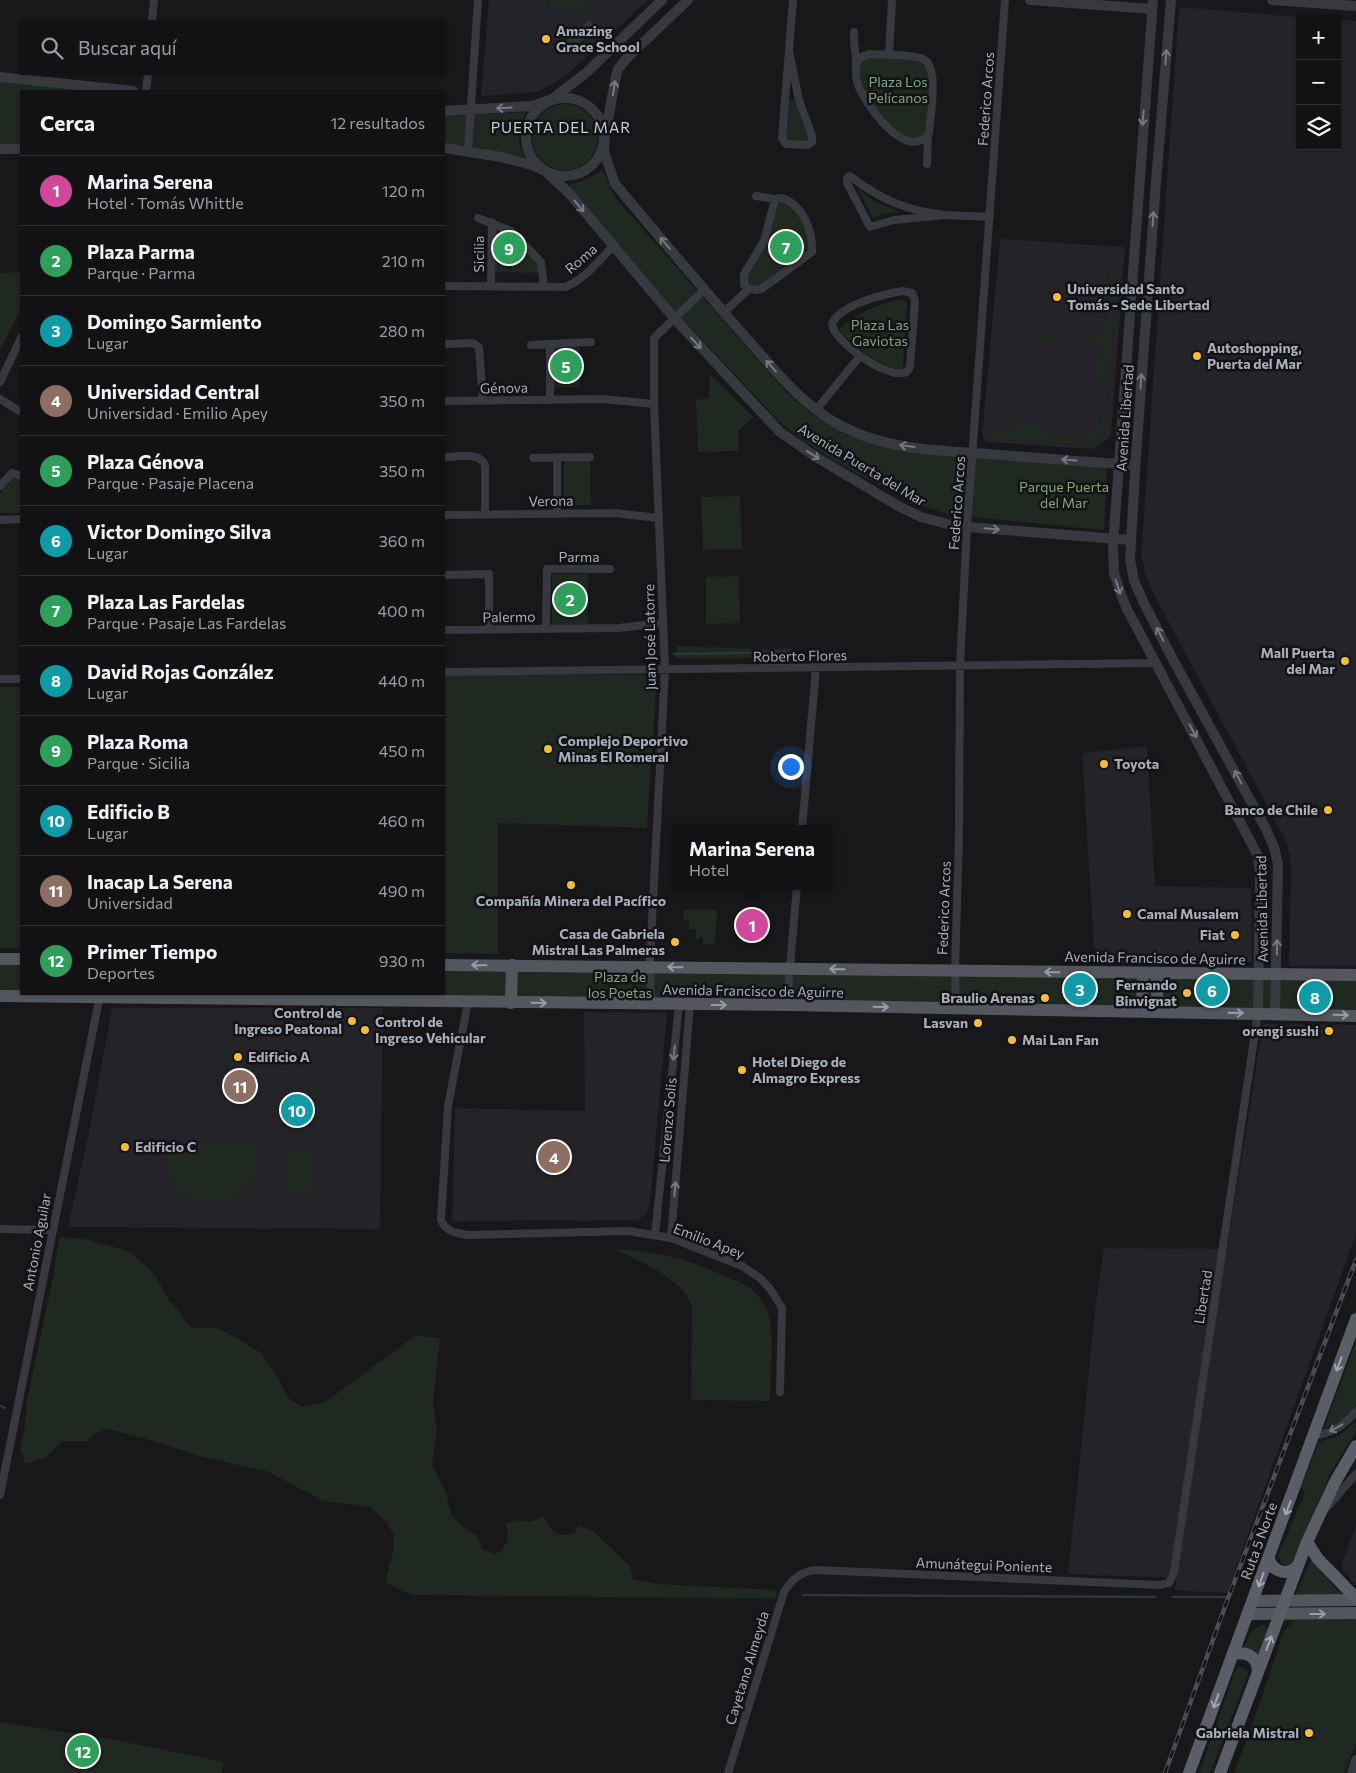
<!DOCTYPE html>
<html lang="es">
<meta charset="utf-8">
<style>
body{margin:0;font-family:Commissioner,sans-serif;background:#1f1f22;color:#f1f3f6}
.controls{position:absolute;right:15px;top:15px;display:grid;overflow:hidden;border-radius:0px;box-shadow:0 1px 4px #0004}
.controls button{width:45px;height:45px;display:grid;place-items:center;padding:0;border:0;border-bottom:1px solid #313134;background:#121114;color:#f1f3f6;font:25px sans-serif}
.you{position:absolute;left:790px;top:766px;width:18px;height:18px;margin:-12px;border:4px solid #fff;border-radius:50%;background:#1a73e8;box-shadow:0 0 0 8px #1a73e833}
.badge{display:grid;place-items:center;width:32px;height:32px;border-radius:50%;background:#f7bd32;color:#fff;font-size:16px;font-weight:700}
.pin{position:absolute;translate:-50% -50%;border:2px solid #fff;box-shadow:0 1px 5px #0006}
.popup{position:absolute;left:672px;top:825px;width:160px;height:65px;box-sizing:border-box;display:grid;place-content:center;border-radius:0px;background:#121114;filter:drop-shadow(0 1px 4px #0005);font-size:16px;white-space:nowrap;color:#9c9da0}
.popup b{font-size:19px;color:#f1f3f6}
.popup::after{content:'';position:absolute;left:50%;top:100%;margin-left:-10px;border:10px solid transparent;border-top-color:#121114}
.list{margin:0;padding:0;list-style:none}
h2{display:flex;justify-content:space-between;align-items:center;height:65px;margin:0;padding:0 20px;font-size:21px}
h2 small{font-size:16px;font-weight:400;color:#9c9da0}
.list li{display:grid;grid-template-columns:32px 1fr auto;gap:15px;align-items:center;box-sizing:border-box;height:70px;padding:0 20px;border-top:1px solid #313134}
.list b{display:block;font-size:19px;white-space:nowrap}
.list p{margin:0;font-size:16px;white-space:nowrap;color:#9c9da0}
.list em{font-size:16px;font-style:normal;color:#9c9da0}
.icon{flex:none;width:28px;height:28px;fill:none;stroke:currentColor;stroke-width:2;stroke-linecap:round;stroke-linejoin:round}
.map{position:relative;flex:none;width:1356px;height:1773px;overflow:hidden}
.search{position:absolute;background:#121114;box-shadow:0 1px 4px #0004;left:20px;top:20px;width:425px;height:55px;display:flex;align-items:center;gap:12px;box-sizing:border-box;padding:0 18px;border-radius:0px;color:#9c9da0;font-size:19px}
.panel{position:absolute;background:#121114;box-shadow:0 1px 4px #0004;left:20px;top:90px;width:425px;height:905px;border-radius:0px}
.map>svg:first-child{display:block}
.built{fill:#242327}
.green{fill:#1f2821}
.water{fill:#2d363e}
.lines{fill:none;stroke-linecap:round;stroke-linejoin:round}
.stream{stroke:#2d363e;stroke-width:2.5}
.minor{stroke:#38393f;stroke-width:8}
.tertiary{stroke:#38393f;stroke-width:10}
.primary{stroke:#54565e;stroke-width:12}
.trunk{stroke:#5c5e67;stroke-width:12}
.rail-casing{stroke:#4b4d54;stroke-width:4.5}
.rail{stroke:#131215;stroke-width:2.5;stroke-dasharray:8;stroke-linecap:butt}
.oneway{stroke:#767983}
.oneway2{stroke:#989ca8}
.oneway3{stroke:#a1a6b2}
.poi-dot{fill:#f7bd32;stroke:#131215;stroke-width:2}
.labels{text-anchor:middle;stroke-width:5;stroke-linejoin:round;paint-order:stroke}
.poi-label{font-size:14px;font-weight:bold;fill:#a9aeba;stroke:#131215;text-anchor:start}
.park-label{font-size:14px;fill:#80a584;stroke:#131215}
.street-label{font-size:14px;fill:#a9aeba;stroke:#131215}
.neighbourhood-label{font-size:15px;letter-spacing:1px;fill:#cacdd6;stroke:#131215}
</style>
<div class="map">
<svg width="1356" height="1773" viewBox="0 0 1356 1773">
<rect width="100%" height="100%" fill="#18171a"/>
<path class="built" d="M489,0h159l-85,78 -25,14 -57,4z
M1179,7l143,12h-22v127h37v-126l19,1v945h-67l2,-95 -1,-15 -5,-17 -134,-250 -6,-16 -4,-20 1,-9z
M1000,239l125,8 -14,189 -17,13 -108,-7 -4,-6z
M1147,746l8,140 96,2 1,74 -157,2 -13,-211z
M112,1008h271l-3,221 -312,-2 21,-95z
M584,1012l83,1 -17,190 -3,10 -9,7 -186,1 3,-113 130,3z
M1263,1024l93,1v209l-129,359 -52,-3 2,-12 -109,-4 28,-272 8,-54 123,1z
M1356,1524v61h-1l-14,-19z"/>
<path class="green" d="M549,0h38l-1,13 -38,-4z
M869,57l46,2 8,2 7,14 -4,57 -4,6h-16l-27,-22 -19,-32 -2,-21z
M0,79l114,12h-93v53l-21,1z
M789,98l7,3 6,20 8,19 -3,2 -19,-1 -3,-5z
M532 137a33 33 0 1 1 66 0a33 33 0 1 1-66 0Z
M526,112c-8,15 -11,31 0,45l-82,-13v-28z
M601,171l3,2 10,23 173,197 27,23 33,19 45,14 215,17 -3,64 -153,-15 -32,-10 -69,-35 -36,-22 -14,-9 -21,-18 -107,-113 -104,-119 3,-5 14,-4z
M857,188l18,14 26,10 -18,2 -10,4z
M782,200l14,8 13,27v16l-47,35 -12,1 -3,-3v-9l30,-74z
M494,225l16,7 29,31 -1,10 -45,-1z
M1117,268l-13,166 -14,11 -103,-6 -3,-6h21l11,-6 18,-4c4,4 9,11 14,14 6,3 12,4 19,4 39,2 46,-45 26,-70l11,-27c-23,-8 -43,-8 -66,-1l-9,-12 45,1 31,3 4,-66z
M21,272v36l-21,43v-78z
M902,299l5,3 -4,66 -3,2c-24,-7 -43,-21 -60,-39v-3c18,-16 39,-24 62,-29z
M580,344v43h-27l-2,-41z
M710,374l43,43 -15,14 1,20 -41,1 -2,-52 13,-2z
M590,457l1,48h-27v-40l4,-7z
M14,478l7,3v32h-21v-20z
M740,496l2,53 -39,1 -2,-53z
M552,574h36v50l-36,1z
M739,576l1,47 -34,1v-47z
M677,646l90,3 25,-1v10h-116z
M444,675h213l-10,153 -149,-5v131l-54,-1z
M0,687h21v261h-21z
M684,910h33l-2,34h-12v-7h-4v2h-3v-10h-7v-8l-6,-1z
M0,962h21v31l-21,-1z
M444,968l912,12v30l-1249,-16h337z
M166,1142h93c-1,13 0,26 -7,38 -17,30 -63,30 -80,0 -6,-12 -5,-26 -6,-38z
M287,1153h27l-1,40 -26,-1z
M59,1237l27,2 45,13 24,23 12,22 25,31h25l22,11 22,14 15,21 12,24 15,9 22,-5 91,-67 24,3 -7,66 4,27 -5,34 14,28 6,23 14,13 10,6 7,15 13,4c13,-11 13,-14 10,-31l11,-3 14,2 12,-6c10,15 12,23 32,17l3,-7 14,4 38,36 3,13 23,5 121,6 -1,9 -364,-4 -27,-13 8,-30 1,-17 -7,-12 -17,-16 -47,-6 -54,-29 -66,-15 -60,-19 -36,-9 -12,4 -7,8h-26l-17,17 -20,6 -5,-19 4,-12 3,-33 26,-123z
M614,1249c41,2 75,10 113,28 9,4 19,7 27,14 6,6 11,15 14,23 7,17 2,66 2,87l-79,-1 1,-93c-10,-29 -52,-46 -78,-58z
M1356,1341v63l-10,14 -10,7 -12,3z
M1356,1421v10l-26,43 -36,89 -8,3 -4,-2 -4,-9 27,-62 -4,-6 18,-45 20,-6z
M1311,1559l24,29 11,8h-51z
M1356,1617v126l-12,30h-110l22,-59 28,-83 12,-13z
M1261,1625h3l4,4 -9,28 -16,-8 8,-17z
M1239,1667h3l5,3 1,4 -38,99h-11l37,-104z
M0,1722l110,17 114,23 -3,11h-221z"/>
<path class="water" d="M589,20l6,7 -23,22 -7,-7z"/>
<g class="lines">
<path class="stream" d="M674,654l118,-2
M0,1406l5,2
M803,1595l352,2
M1172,1597h53"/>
<path class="minor" d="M152,21l2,-21
M854,32c-1,10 2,20 2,31 0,8 -1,14 2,22 8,20 49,79 71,48 1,-17 11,-67 -6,-74 -11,-5 -41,-4 -54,-5l-7,3 -6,5
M789,51l10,49 13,36v6l-5,3 -21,-1 -4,-6 11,-138
M889,55l3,-55
M146,91l2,-17
M468,151l10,-151
M927,164l1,-29
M756,196l19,3
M782,198c21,7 31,33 30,54l-49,36 -6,2 -8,-1 -5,-4v-11l20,-33 11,-42z
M946,215c-39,-4 -64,-15 -95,-38l-2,-1 -2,2v5l23,44 24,-7 52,-5 44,2
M478,218l33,13 30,31 3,24
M444,286l121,1c20,-8 34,-26 48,-41
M491,286l1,-64
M902,291l10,2 3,8 -5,65c-1,4 -3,7 -8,7 -17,4 -69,-32 -70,-49 7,-19 52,-30 70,-33z
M724,312l25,-23
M444,344l29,-1 6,4 4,54
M550,344v56
M531,345l60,-3
M0,382l21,-44
M0,399l21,13
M444,401l159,-2 51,5
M816,410l44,-54
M444,457c13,0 35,-6 41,8v50
M533,458l57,-1
M557,458v56
M0,486l12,-13 9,3
M444,515l171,-2 43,5
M0,520l21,-1
M444,575l45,-1v55
M546,629l1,-60h63
M444,630l174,-2 45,-5
M444,672l712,-9
M0,679h21
M802,829l14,-161
M468,1002l-20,104 -7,114c5,12 15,13 27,15l160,-4 43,7 71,28 18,12 11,12 11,18 -2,84
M651,1005l-1,-46 15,-290 -11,-265v-66l50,-48
M789,1005l-1,-16 9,-103
M956,1009l-1,-38 4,-134 1,-171 7,-139 38,-527
M0,1229l52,1
M655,1235l24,-230
M671,1238l19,-233
M1312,1436c19,-2 32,-10 44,-25
M0,1495l100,-500
M1328,1506l28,-32
M728,1773l56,-181c8,-13 16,-20 32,-22l344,15 9,-2 5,-11 84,-559"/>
<path class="tertiary" d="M688,0l-62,59 -8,10 -2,7 -11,60 -1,15 11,33c42,50 84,100 127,149 34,38 65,80 112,99 42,18 90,19 134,22 49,4 98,8 147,11
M1030,0l122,9
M1153,0l-40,546 1,27 8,24 5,12 131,247 2,17 -2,140
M1171,0l-15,182 -20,274 -6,103 4,22 9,20 28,55 95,173 8,18 4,17 -3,150
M1272,0l84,6
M0,77l133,14
M526 137a39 39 0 1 1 78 0a39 39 0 1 1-78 0Z
M444,111l88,-5 20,-7 34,-26 76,-73
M444,148l57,9 31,8 13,6 24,22 105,125 106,114 36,25 84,50 21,10 34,9 175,14
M0,149h21
M1352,1773l4,-13"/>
<path class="primary" d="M0,959h21
M444,965l912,10
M1157,973v38
M0,996l789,9 567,11
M511,1003l1,-38
M1142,1011l1,-38
M1253,1601l103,-1
M1248,1614l108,-1"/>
<path class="trunk" d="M1307,1542l11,17 38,39
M1269,1559c4,14 19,17 29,7
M1233,1655c13,-5 25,2 25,17
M1189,1773l167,-454
M1220,1773l87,-231 28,-60 21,-36"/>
<g class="rail-casing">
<path id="rail" d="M1165,1773l62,-172 129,-341"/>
</g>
<use href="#rail" class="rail"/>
</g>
<defs><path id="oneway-shaft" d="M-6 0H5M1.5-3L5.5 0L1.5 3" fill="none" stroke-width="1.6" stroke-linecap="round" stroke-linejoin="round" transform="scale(1.25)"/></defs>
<g class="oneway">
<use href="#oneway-shaft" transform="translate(1166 57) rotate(-85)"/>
<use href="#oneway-shaft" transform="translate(614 88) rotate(-81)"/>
<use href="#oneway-shaft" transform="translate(504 108) rotate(177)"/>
<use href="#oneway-shaft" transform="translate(1143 118) rotate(95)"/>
<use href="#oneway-shaft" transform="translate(579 206) rotate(50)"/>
<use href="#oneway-shaft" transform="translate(1153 219) rotate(-86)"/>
<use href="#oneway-shaft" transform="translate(665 243) rotate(-131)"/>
<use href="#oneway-shaft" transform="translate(696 343) rotate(47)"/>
<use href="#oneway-shaft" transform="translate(771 366) rotate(-132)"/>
<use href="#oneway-shaft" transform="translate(1141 381) rotate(-86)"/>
<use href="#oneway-shaft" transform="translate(907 446) rotate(-172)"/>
<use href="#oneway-shaft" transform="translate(813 455) rotate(33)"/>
<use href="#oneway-shaft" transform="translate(1069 460) rotate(-176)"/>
<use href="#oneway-shaft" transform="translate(992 529) rotate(5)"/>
<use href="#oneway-shaft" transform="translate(1118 587) rotate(73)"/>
<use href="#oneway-shaft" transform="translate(1160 634) rotate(-117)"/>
<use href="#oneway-shaft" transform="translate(1193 731) rotate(62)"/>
<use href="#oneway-shaft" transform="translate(1238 777) rotate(-118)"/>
<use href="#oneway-shaft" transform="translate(1277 947) rotate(-89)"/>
<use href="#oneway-shaft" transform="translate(674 1053) rotate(96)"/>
<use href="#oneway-shaft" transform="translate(675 1189) rotate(-85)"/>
<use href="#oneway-shaft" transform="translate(1336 1428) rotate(151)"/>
</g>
<g class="oneway2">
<use href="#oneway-shaft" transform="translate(479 965) rotate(-179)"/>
<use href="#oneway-shaft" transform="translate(675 967) rotate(-179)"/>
<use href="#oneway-shaft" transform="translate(837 969) rotate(-179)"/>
<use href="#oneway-shaft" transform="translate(1052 972) rotate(-179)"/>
<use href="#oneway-shaft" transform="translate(539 1003) rotate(1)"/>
<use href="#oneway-shaft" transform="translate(719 1005)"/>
<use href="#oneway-shaft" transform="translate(881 1007) rotate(1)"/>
<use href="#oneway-shaft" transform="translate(1236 1013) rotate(1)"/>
<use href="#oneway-shaft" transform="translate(1341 1015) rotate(1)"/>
<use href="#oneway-shaft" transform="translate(1318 1614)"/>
</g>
<g class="oneway3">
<use href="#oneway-shaft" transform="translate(1339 1364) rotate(111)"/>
<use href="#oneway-shaft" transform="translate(1288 1508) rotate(111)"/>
<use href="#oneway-shaft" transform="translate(1261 1580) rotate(110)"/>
<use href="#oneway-shaft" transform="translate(1269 1643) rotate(-69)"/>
<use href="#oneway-shaft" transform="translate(1216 1701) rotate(110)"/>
</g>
<g class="poi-dot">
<circle cx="546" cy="39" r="5"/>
<circle cx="1057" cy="297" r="5"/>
<circle cx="1197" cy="356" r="5"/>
<circle cx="1345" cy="661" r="5"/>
<circle cx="548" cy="749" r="5"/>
<circle cx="1104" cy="764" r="5"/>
<circle cx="1328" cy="810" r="5"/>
<circle cx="571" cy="885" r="5"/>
<circle cx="1127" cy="914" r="5"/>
<circle cx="1235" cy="935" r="5"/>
<circle cx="675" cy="942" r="5"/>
<circle cx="1187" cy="993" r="5"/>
<circle cx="1045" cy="998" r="5"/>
<circle cx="352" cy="1021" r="5"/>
<circle cx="978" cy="1023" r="5"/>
<circle cx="365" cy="1030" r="5"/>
<circle cx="1329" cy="1031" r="5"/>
<circle cx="1012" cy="1040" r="5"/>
<circle cx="238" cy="1057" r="5"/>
<circle cx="742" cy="1070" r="5"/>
<circle cx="125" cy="1147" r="5"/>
<circle cx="1309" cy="1733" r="5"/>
</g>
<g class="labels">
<g class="poi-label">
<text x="556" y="36">Amazing<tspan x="556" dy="16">Grace School</tspan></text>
<text x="1067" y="294">Universidad Santo<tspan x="1067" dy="16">Tomás - Sede Libertad</tspan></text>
<text x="1207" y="353">Autoshopping,<tspan x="1207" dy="16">Puerta del Mar</tspan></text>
<text x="1335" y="658" text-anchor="end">Mall Puerta<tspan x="1335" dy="16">del Mar</tspan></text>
<text x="558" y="746">Complejo Deportivo<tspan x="558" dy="16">Minas El Romeral</tspan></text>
<text x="1114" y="769">Toyota</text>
<text x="1318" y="815" text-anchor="end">Banco de Chile</text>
<text x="571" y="906" text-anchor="middle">Compañía Minera del Pacífico</text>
<text x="1137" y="919">Camal Musalem</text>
<text x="665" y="939" text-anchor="end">Casa de Gabriela<tspan x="665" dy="16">Mistral Las Palmeras</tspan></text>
<text x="1225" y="940" text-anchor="end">Fiat</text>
<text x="1177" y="990" text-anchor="end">Fernando<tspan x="1177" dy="16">Binvignat</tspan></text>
<text x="1035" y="1003" text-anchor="end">Braulio Arenas</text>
<text x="342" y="1018" text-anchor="end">Control de<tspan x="342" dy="16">Ingreso Peatonal</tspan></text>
<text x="375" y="1027">Control de<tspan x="375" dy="16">Ingreso Vehicular</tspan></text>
<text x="968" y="1028" text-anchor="end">Lasvan</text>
<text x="1319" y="1036" text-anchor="end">orengi sushi</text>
<text x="1022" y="1045">Mai Lan Fan</text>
<text x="248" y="1062">Edificio A</text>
<text x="752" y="1067">Hotel Diego de<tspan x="752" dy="16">Almagro Express</tspan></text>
<text x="135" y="1152">Edificio C</text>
<text x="1299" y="1738" text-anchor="end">Gabriela Mistral</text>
</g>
<g class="park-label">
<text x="898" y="87">Plaza Los<tspan x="898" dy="16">Pelícanos</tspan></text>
<text x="880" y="330">Plaza Las<tspan x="880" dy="16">Gaviotas</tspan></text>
<text x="1064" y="492">Parque Puerta<tspan x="1064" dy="16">del Mar</tspan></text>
<text x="620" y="982">Plaza de<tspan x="620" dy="16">los Poetas</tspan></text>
</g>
<g class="street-label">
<text transform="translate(986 99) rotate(-86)" y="5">Federico Arcos</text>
<text transform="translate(479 254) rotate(-90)" y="5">Sicilia</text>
<text transform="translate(581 259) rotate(-41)" y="5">Roma</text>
<text transform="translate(504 388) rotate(-1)" y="5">Génova</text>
<text transform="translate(1125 418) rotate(-86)" y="5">Avenida Libertad</text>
<text transform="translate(862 465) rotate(31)" y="5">Avenida Puerta del Mar</text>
<text transform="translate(551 501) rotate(-1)" y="5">Verona</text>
<text transform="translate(957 503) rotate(-86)" y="5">Federico Arcos</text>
<text x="579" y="562">Parma</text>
<text transform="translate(509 617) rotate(-1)" y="5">Palermo</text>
<text transform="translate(650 637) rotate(-91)" y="5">Juan José Latorre</text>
<text transform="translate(800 656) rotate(-1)" y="5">Roberto Flores</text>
<text transform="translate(944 908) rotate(-88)" y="5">Federico Arcos</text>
<text transform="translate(1262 909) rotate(-91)" y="5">Avenida Libertad</text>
<text transform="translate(1155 958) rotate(1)" y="5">Avenida Francisco de Aguirre</text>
<text transform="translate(753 991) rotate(1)" y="5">Avenida Francisco de Aguirre</text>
<text transform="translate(668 1120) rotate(-85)" y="5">Lorenzo Solis</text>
<text transform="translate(709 1241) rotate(21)" y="5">Emilio Apey</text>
<text transform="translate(37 1242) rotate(-79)" y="5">Antonio Aguilar</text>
<text transform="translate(1203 1297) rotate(-81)" y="5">Libertad</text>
<text transform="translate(1259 1541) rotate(-70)" y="5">Ruta 5 Norte</text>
<text transform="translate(984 1565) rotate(2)" y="5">Amunátegui Poniente</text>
<text transform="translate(747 1668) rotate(-73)" y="5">Cayetano Almeyda</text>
</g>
<g class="neighbourhood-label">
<text x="561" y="133">PUERTA DEL MAR</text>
</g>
</g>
</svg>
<div class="controls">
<button>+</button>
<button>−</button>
<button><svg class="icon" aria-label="layers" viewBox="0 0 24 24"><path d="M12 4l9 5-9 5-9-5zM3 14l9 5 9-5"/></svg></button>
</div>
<div class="you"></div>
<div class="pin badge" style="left:752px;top:925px;background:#d1479c">1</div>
<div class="popup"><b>Marina Serena</b>Hotel</div>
<div class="pin badge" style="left:570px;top:599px;background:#2e9e5b">2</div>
<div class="pin badge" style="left:1080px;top:989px;background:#0f9aa8">3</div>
<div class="pin badge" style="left:554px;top:1157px;background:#8d6e63">4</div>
<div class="pin badge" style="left:566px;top:366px;background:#2e9e5b">5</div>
<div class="pin badge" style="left:1212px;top:990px;background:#0f9aa8">6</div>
<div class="pin badge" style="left:786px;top:247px;background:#2e9e5b">7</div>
<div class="pin badge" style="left:1315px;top:997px;background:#0f9aa8">8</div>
<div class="pin badge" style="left:509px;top:248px;background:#2e9e5b">9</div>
<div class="pin badge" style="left:297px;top:1110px;background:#0f9aa8">10</div>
<div class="pin badge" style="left:240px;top:1086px;background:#8d6e63">11</div>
<div class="pin badge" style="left:83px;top:1751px;background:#2e9e5b">12</div>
<div class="search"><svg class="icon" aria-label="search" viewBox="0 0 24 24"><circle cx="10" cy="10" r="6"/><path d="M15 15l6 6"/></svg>Buscar aquí</div>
<section class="panel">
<h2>Cerca<small>12 resultados</small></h2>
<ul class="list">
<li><span class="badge" style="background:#d1479c">1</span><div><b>Marina Serena</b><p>Hotel · Tomás Whittle</p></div><em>120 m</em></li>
<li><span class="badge" style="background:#2e9e5b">2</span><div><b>Plaza Parma</b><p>Parque · Parma</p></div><em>210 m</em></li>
<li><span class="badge" style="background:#0f9aa8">3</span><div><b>Domingo Sarmiento</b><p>Lugar</p></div><em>280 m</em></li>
<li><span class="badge" style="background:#8d6e63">4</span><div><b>Universidad Central</b><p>Universidad · Emilio Apey</p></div><em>350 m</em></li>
<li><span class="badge" style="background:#2e9e5b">5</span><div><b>Plaza Génova</b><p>Parque · Pasaje Placena</p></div><em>350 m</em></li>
<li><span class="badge" style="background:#0f9aa8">6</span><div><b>Victor Domingo Silva</b><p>Lugar</p></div><em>360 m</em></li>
<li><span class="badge" style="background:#2e9e5b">7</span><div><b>Plaza Las Fardelas</b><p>Parque · Pasaje Las Fardelas</p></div><em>400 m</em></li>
<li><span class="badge" style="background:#0f9aa8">8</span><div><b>David Rojas González</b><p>Lugar</p></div><em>440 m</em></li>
<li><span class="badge" style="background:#2e9e5b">9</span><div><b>Plaza Roma</b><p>Parque · Sicilia</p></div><em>450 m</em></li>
<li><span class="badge" style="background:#0f9aa8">10</span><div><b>Edificio B</b><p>Lugar</p></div><em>460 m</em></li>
<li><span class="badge" style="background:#8d6e63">11</span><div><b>Inacap La Serena</b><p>Universidad</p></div><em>490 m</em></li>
<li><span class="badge" style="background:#2e9e5b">12</span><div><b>Primer Tiempo</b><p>Deportes</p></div><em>930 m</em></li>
</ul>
</section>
</div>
